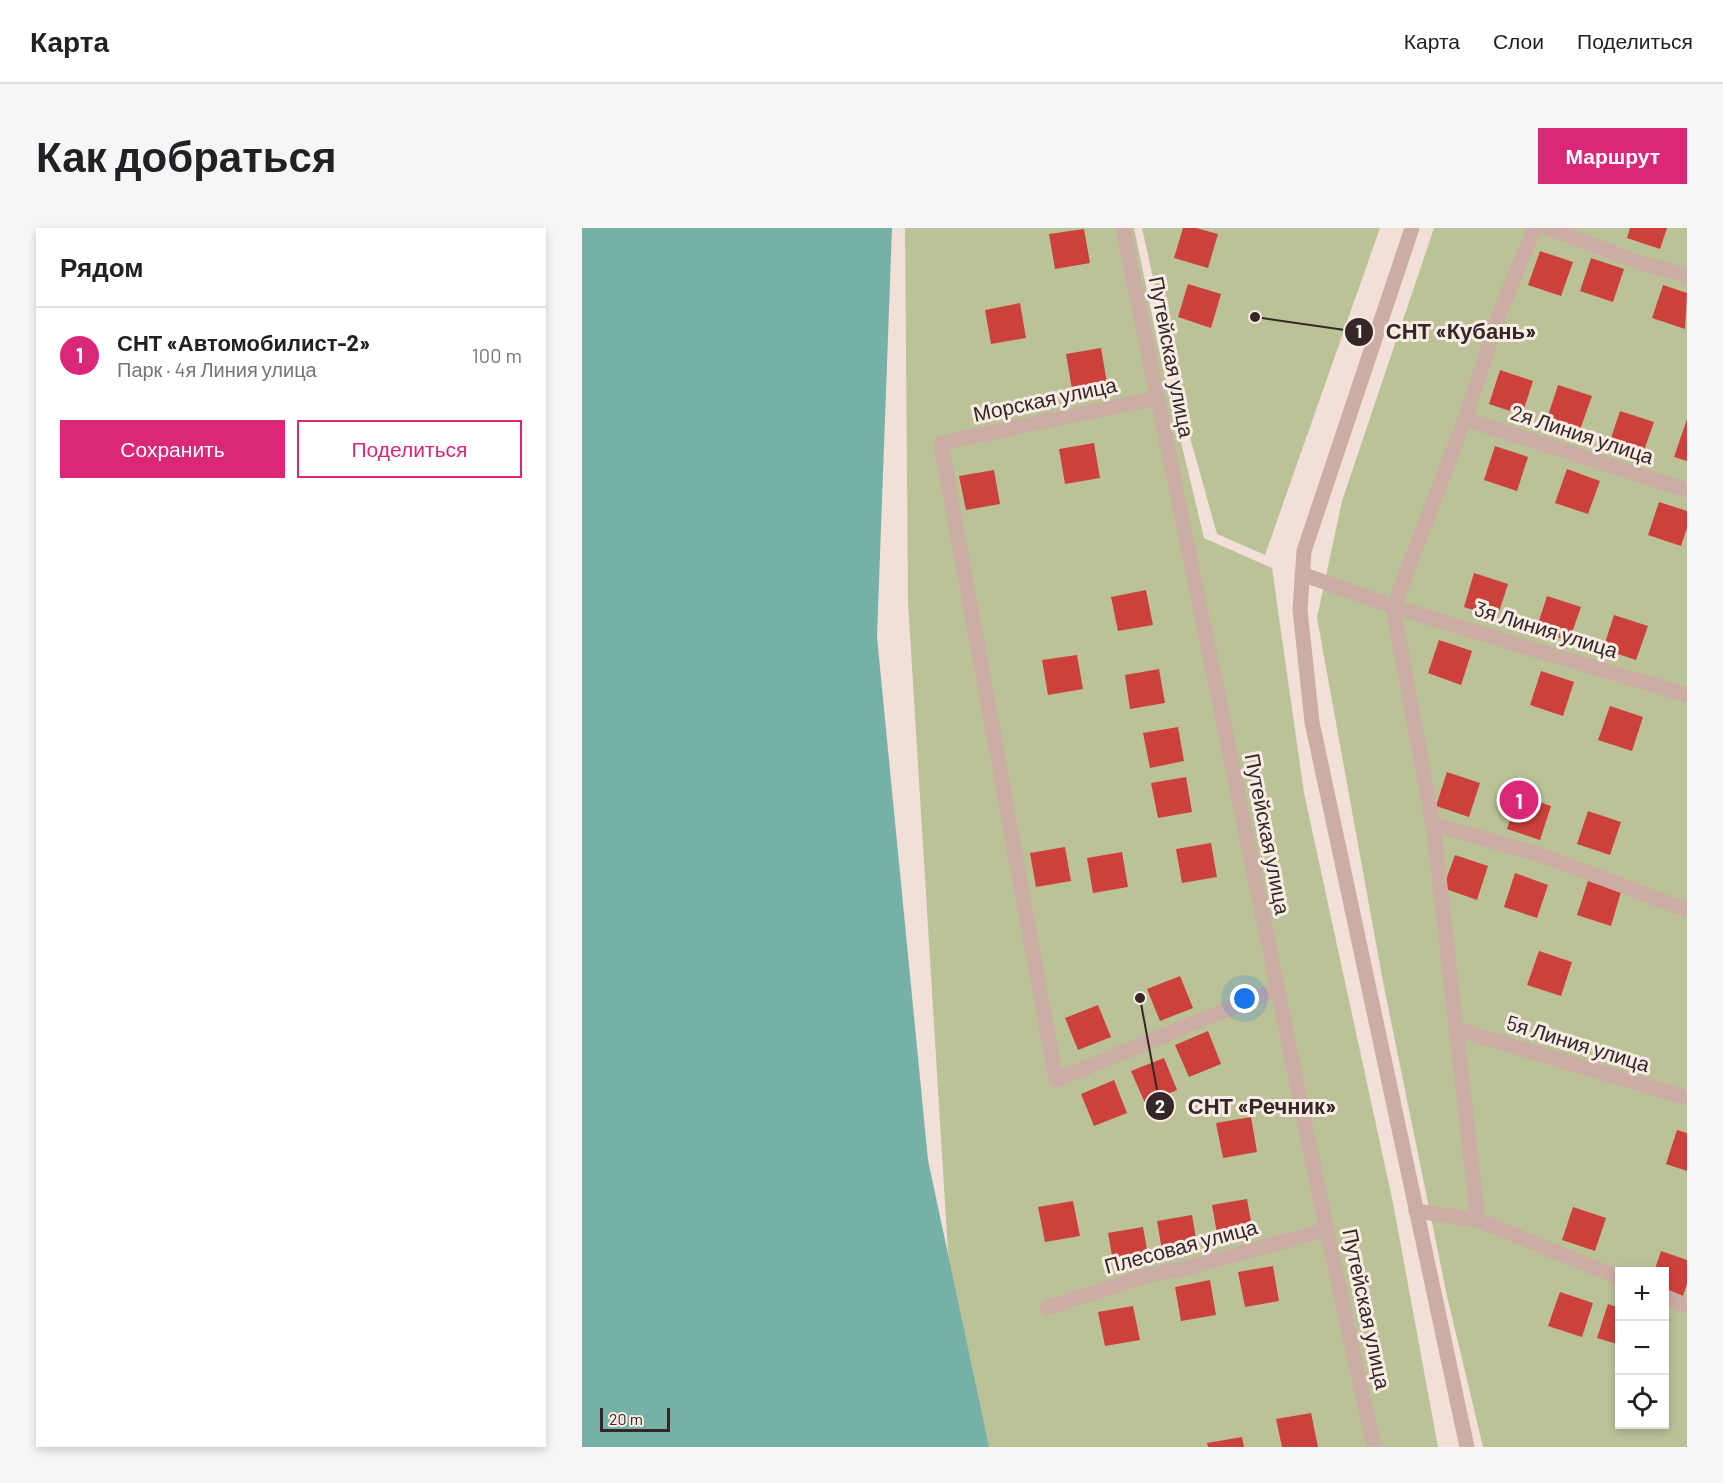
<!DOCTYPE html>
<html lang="ru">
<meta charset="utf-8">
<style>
body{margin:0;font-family:Barlow,sans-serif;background:#f6f6f6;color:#202124}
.controls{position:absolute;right:18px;bottom:18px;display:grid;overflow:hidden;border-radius:0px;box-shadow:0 3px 9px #0003}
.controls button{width:54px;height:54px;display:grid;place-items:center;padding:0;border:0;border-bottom:2px solid #e0e0e0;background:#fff;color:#202124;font:30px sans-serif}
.scale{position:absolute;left:18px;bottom:15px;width:70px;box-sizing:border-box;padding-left:6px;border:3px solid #352726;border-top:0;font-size:16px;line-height:21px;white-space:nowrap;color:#352726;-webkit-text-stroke:4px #faece4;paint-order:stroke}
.you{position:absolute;left:663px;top:771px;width:21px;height:21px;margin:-15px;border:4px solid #fff;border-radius:50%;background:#1a73e8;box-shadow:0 0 0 9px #1a73e833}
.badge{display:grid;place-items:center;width:39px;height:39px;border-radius:50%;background:#db2777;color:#fff;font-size:20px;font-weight:700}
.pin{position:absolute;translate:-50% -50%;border:3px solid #fff;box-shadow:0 2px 6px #0006}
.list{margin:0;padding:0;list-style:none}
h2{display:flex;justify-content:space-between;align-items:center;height:78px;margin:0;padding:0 24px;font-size:26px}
h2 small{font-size:20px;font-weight:400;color:#757577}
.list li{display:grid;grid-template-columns:39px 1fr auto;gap:18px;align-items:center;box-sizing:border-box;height:96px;padding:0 24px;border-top:2px solid #e0e0e0}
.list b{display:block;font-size:22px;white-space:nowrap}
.list p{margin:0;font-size:20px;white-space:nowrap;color:#757577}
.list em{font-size:20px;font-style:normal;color:#757577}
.actions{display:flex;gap:12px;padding:18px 24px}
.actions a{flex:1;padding:14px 0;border:2px solid #db2777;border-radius:0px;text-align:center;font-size:21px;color:#db2777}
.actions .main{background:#db2777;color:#fff}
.icon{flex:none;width:33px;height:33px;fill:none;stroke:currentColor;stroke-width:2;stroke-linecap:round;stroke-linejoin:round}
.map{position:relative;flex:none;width:1105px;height:1219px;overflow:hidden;border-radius:0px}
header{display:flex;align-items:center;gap:36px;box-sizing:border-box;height:84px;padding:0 30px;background:#fff;border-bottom:2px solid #e0e0e0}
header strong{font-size:28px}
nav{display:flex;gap:33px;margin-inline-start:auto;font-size:21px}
.intro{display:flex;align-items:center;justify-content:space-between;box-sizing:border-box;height:144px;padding:0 36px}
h1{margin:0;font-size:42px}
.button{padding:15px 27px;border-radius:0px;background:#db2777;color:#fff;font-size:21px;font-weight:700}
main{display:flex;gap:36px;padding:0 36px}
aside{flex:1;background:#fff;border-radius:0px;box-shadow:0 3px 9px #0003}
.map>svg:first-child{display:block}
.green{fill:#bcc298;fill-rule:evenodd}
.water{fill:#76b1a7}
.building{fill:#cc413c}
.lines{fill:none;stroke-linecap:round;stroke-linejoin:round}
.minor{stroke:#cbada4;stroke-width:15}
.tertiary{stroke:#cbada4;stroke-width:15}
.labels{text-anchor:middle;stroke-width:6;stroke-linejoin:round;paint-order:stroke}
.street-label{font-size:21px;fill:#352726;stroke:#faece4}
.leader{fill:none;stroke:#352726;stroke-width:2}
.callout-dot{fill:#352726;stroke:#faece4;stroke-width:2}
.mark-label{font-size:18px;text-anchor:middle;font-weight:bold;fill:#fff}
.callout-label{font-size:22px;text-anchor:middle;font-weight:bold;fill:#352726;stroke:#faece4;stroke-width:6;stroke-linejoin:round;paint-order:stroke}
</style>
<header>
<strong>Карта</strong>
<nav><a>Карта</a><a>Слои</a><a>Поделиться</a></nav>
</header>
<div class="intro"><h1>Как добраться</h1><a class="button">Маршрут</a></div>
<main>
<aside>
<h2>Рядом<small></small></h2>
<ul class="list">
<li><span class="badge">1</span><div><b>СНТ «Автомобилист-2»</b><p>Парк · 4я Линия улица</p></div><em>100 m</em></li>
</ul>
<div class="actions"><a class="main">Сохранить</a><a>Поделиться</a></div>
</aside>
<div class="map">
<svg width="1105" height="1219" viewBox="0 0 1105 1219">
<rect width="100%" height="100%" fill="#f2e0d8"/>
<path class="green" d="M323,0h229l26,126 44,184 68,30 32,225 89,410 45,244h-478l-52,-845z
M560,0h238l-115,327 -48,-21 -36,-129z
M852,0h253v1219h-204l-36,-151 -64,-314 -66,-364 25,-117zM1038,1044h44v152h-44z"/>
<path class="water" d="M0,0h310l-15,409 51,523 61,287h-407z"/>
<path class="building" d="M601,0h13l22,6 -10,34 -34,-10z
M1048,0h37l-7,21 -33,-11z
M502,1l6,34 -35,6 -6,-35z
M958,23l33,11 -12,34 -33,-11z
M1009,30l33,11 -11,33 -33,-11z
M606,56l33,10 -10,34 -33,-11z
M1081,57l24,8 -2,36 -33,-11z
M438,75l6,35 -35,6 -6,-34z
M519,120l6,35 -35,6 -6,-35z
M918,142l33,11 -11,34 -33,-11z
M976,157l34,11 -12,34 -33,-11z
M1038,183l34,11 -12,34 -33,-12z
M1105,191v42l-13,-4z
M512,215l6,35 -35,6 -6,-35z
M913,218l33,11 -11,34 -33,-11z
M985,241l33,12 -12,33 -33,-11z
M412,242l6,34 -34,6 -7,-34z
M1077,274l28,9v17l-6,18 -33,-11z
M892,345l34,11 -11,34 -33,-11z
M564,362l7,35 -35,6 -7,-34z
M965,368l34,11 -12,34 -33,-11z
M1032,387l34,11 -12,34 -33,-11z
M857,412l33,11 -11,34 -33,-12z
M495,427l6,34 -35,6 -6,-35z
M577,441l6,34 -35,6 -5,-34z
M959,443l33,11 -11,34 -33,-11z
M1028,478l33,11 -11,34 -34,-11z
M596,499l6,34 -34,7 -7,-35z
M865,544l33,11 -11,34 -33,-11z
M604,549l6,35 -34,6 -7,-35z
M936,567l33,11 -11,34 -33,-11z
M1006,583l33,11 -11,33 -33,-11z
M629,615l6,34 -35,6 -6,-34z
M483,619l6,34 -35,6 -6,-34z
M540,624l6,35 -35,6 -6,-35z
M873,627l33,11 -11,34 -34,-12z
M933,645l33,12 -11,33 -33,-11z
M1006,653l33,11 -10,34 -34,-11z
M957,723l33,11 -11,34 -34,-11z
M598,748l13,32 -33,13 -13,-32z
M516,777l13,32 -33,13 -13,-32z
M626,803l13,33 -32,13 -14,-32z
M582,830l13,32 -32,13 -14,-32z
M532,852l13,33 -33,13 -13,-32z
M669,889l6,35 -34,6 -7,-35z
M1095,902l10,3v38l-21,-7z
M665,971l6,34 -35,6 -6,-34z
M491,973l7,35 -35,6 -7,-35z
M991,979l33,11 -11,33 -33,-11z
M610,987l6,35 -35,6 -6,-35z
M561,999l6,34 -35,6 -6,-34z
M1079,1023l26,9v24l-4,12 -19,-6v-18h-10z
M691,1038l6,35 -34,6 -7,-35z
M628,1052l6,35 -35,6 -6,-34z
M978,1064l33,11 -11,34 -34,-11z
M1026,1076l12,4v37l-23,-7z
M551,1078l7,34 -35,6 -7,-34z
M729,1185l7,34h-36l-6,-28z
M660,1209l2,10h-36l-1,-4z"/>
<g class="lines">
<path class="minor" d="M541,0l201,989 50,230
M966,0l84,32 55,16
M576,170l-217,45 115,637 221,-91
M883,191l222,71
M720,346c126,47 256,82 385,121
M851,596l108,31 146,55
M874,801l231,69
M834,983l62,9 142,58
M896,992l-45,-396 -40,-216 72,-189 36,-110 34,-81
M1082,1068l23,10
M465,1080l102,-33 33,-6 145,-39"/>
<path class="tertiary" d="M830,0l-108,323 -4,59 12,112 155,725"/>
</g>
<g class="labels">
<g class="street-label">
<text transform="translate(589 129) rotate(79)" y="7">Путейская улица</text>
<text transform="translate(463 172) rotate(-12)" y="7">Морская улица</text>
<text transform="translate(1000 207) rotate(18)" y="7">2я Линия улица</text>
<text transform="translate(964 402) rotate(17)" y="7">3я Линия улица</text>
<text transform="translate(685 606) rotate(79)" y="7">Путейская улица</text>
<text transform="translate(996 816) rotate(17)" y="7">5я Линия улица</text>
<text transform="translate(599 1019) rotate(-15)" y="7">Плесовая улица</text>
<text transform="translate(784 1081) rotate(78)" y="7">Путейская улица</text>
</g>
</g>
<path class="leader" d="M673 89L777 104M558 770L578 878"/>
<g class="callout-dot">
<circle cx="673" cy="89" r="6"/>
<circle cx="558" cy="770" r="6"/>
<circle cx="777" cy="104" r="15"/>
<circle cx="578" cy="878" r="15"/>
</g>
<g class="mark-label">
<text x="777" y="110">1</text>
<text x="578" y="885">2</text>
</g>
<g class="callout-label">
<text x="879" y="111">СНТ «Кубань»</text>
<text x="680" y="886">СНТ «Речник»</text>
</g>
</svg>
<div class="controls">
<button>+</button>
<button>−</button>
<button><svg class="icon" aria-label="locate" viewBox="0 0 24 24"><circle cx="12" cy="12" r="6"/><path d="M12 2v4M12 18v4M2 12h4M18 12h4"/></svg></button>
</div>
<div class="scale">20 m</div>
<div class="you"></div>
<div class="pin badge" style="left:937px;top:572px">1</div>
</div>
</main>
